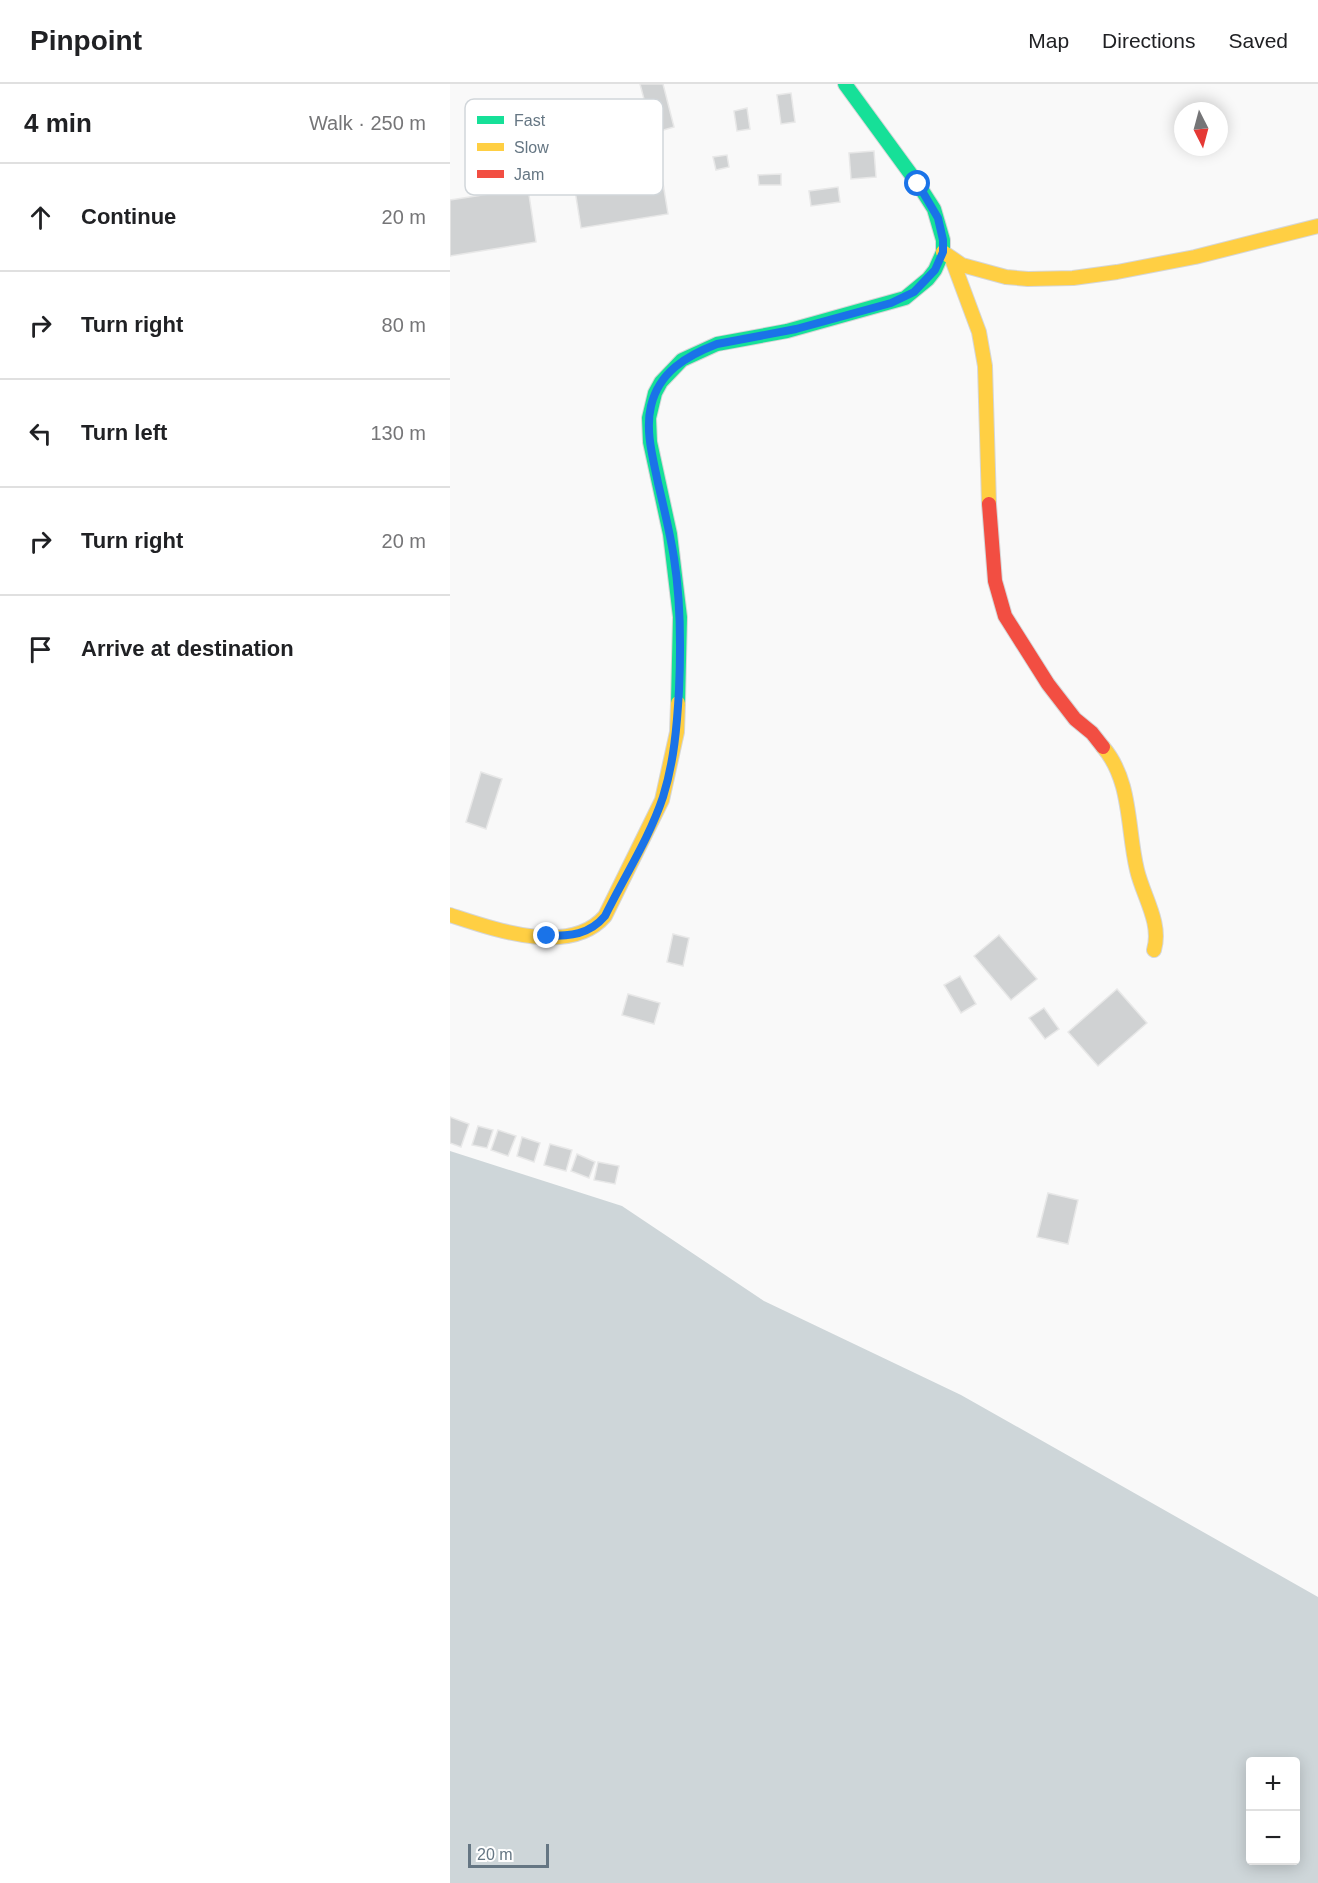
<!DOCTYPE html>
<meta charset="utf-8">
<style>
body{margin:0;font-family:Helvetica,sans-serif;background:#f2f2f2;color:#202124}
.controls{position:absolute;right:18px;bottom:18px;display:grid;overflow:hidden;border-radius:6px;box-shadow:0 3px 15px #0003}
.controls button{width:54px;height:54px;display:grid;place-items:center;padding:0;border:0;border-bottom:2px solid #e0e0e0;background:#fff;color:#202124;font:30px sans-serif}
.compass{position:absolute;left:724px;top:18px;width:54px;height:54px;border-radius:50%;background:#fff;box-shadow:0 3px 15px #0003;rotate:174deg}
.scale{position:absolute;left:18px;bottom:15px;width:81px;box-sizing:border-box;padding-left:6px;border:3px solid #657683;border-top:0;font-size:16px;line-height:21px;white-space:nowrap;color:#657683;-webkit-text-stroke:4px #fff;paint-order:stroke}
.stop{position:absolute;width:18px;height:18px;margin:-14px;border:4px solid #1a73e8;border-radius:50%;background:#fff}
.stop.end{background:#1a73e8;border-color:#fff;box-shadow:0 2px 6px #0008}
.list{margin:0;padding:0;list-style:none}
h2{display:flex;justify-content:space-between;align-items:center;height:78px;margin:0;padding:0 24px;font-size:26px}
h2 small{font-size:20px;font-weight:400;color:#757577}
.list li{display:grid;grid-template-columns:39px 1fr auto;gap:18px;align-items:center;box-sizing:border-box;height:108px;padding:0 24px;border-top:2px solid #e0e0e0}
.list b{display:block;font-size:22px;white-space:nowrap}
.list em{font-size:20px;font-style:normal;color:#757577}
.icon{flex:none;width:33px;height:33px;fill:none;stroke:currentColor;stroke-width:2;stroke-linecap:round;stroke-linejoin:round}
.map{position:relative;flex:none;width:868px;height:1799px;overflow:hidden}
header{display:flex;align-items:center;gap:36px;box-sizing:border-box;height:84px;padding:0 30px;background:#fff;border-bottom:2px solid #e0e0e0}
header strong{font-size:28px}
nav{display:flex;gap:33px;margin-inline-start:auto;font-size:21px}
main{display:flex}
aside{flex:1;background:#fff}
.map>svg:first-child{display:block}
.water{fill:#ced6d9;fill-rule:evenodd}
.building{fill:#d0d2d3;stroke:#e8e8e8;stroke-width:1.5}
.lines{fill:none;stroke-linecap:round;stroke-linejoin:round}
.fast-casing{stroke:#d5d6d7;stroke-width:16}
.slow-casing{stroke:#d5d6d7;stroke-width:16}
.jam-casing{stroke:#d5d6d7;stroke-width:16}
.fast{stroke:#16e098;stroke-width:14}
.slow{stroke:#ffcf43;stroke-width:14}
.jam{stroke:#f24e42;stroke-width:14}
.route{stroke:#1a73e8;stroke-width:8}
.key{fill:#fff;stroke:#d1d6da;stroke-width:1.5}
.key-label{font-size:16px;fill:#657683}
</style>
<header>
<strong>Pinpoint</strong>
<nav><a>Map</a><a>Directions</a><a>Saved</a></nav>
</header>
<main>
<aside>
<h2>4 min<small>Walk · 250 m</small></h2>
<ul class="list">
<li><svg class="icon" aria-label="ahead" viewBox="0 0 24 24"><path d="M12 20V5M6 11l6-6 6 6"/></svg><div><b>Continue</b></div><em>20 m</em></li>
<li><svg class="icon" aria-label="right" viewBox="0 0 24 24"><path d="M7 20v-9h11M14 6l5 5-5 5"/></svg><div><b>Turn right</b></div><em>80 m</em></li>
<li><svg class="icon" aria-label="left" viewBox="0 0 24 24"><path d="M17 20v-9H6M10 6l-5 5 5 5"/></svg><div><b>Turn left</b></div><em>130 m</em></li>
<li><svg class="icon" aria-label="right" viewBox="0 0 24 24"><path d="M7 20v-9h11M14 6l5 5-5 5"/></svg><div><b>Turn right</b></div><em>20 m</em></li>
<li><svg class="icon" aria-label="arrive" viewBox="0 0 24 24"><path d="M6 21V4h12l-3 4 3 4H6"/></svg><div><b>Arrive at destination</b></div></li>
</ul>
</aside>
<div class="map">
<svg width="868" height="1799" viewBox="0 0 868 1799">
<rect width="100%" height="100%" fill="#f9f9f9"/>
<path class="water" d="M0,1067l172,55 142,95 197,94 357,202v286h-868zM800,1678h46v98h-46z"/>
<path class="building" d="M190,0h23l11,43 -21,6z
M341,9l4,29 -14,2 -4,-29z
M297,24l3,21 -13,2 -3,-20z
M424,67l2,26 -25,2 -2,-26z
M277,71l2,12 -13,3 -3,-13z
M211,87l7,43 -87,14 -7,-44z
M331,90v11h-22l-1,-10z
M388,103l2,15 -29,4 -2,-15z
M78,104l8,54 -86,14v-56z
M31,688l21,7 -16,50 -20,-7z
M223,850l16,4 -6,28 -16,-4z
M549,851l38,44 -26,21 -37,-44z
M510,892l16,28 -15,9 -17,-28z
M667,905l30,34 -49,43 -30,-34z
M178,910l32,9 -6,21 -32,-9z
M594,924l15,21 -14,10 -16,-21z
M0,1033l19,7 -8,23 -11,-4z
M28,1042l15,4 -6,18 -15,-3z
M48,1046l18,6 -8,20 -17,-6z
M72,1053l18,6 -6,19 -17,-6z
M100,1060l22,6 -6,21 -22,-6z
M127,1070l18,8 -6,16 -18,-7z
M148,1078l21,4 -4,18 -21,-4z
M598,1109l30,7 -10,44 -31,-7z"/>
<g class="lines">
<g class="fast-casing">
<path id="fast" d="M228,619l2,-86 -10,-83 -20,-92 -1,-24 6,-25 6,-11 21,-22 35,-16 70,-13 118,-33 23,-19 7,-9 8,-18v-12l-9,-31 -16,-25 -73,-100"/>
</g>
<g class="slow-casing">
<path id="slow" d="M493,168l19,13 44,12 22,2 45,-1 44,-6 78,-15 123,-31
M503,178l26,70 6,34 4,138
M653,663c29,34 24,82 34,123 6,26 25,53 17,80
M0,831c43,14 120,42 155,1l57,-116 15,-68 1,-29"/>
</g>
<g class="jam-casing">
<path id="jam" d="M539,420l6,77 10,35 43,68 27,35 17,14 11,14"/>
</g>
<use href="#fast" class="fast"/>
<use href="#slow" class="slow"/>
<use href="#jam" class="jam"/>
</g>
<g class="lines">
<path class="route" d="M97,852c23,0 42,-1 58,-20 19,-39 44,-77 58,-119 11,-35 14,-71 16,-107 2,-44 2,-88 -5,-132 -4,-25 -10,-50 -16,-75 -5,-25 -13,-52 -7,-77 8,-34 35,-50 66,-62l79,-15 95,-26 23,-11 21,-22 8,-18v-12l-5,-22 -20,-34"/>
</g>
<rect x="15" y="15" width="198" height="96" rx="9" class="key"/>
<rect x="27" y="32" width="27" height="8" fill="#16e098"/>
<rect x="27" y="59" width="27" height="8" fill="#ffcf43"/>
<rect x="27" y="86" width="27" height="8" fill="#f24e42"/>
<g class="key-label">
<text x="64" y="42">Fast</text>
<text x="64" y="69">Slow</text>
<text x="64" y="96">Jam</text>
</g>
</svg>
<div class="controls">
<button>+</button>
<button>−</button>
</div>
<svg class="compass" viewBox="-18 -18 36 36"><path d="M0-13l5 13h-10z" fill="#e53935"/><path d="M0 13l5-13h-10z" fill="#757577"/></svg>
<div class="scale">20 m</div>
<div class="stop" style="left:468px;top:100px"></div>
<div class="stop end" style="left:97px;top:852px"></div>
</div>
</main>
